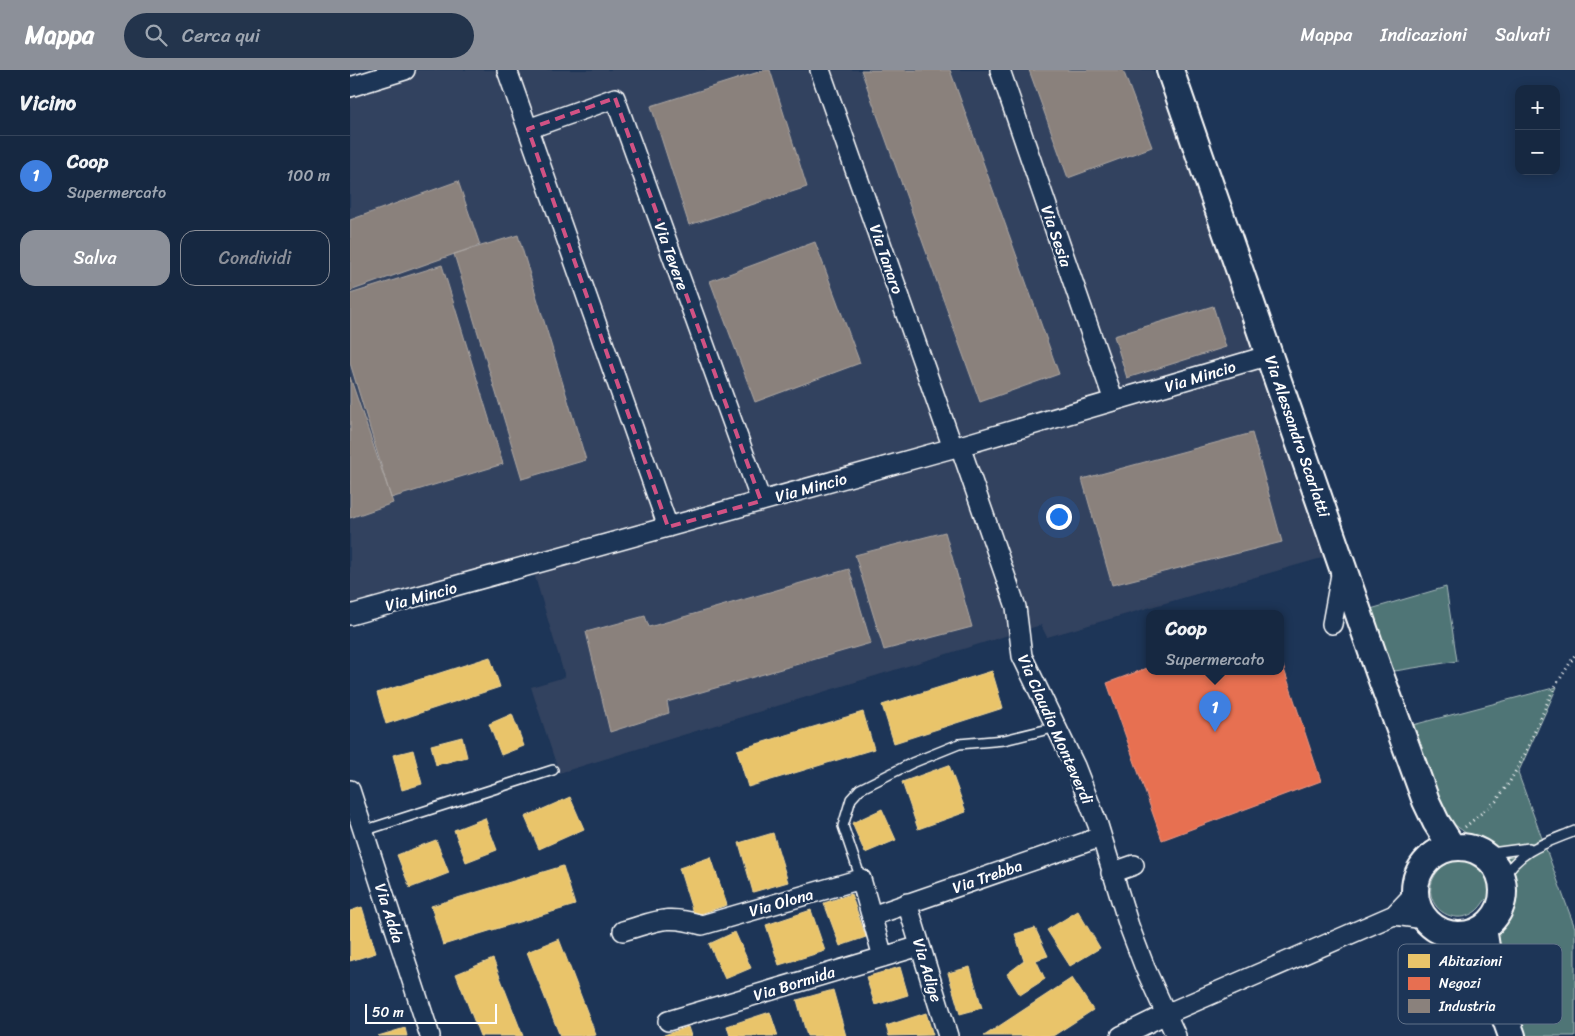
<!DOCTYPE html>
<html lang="it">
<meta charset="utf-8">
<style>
body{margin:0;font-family:Sriracha,sans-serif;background:#23344c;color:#f1f3f6}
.controls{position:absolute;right:15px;top:15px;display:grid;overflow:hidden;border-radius:10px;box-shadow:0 2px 12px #0003}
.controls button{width:45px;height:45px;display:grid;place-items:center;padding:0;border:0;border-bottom:1px solid #35445a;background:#162841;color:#f1f3f6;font:25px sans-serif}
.scale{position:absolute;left:15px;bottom:12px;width:132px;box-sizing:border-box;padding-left:5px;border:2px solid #fff;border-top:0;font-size:14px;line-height:18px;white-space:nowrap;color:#fff;-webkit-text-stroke:4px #1d3557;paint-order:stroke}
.you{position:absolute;left:708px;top:446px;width:18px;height:18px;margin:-12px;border:4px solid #fff;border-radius:50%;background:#1a73e8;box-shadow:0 0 0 8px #1a73e833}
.badge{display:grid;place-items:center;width:32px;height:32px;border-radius:50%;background:#8c9099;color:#fff;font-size:16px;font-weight:700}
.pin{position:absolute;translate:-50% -41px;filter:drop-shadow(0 1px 2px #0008)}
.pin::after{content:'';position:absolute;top:26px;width:18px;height:15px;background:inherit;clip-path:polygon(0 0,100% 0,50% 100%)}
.popup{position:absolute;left:796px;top:540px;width:138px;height:65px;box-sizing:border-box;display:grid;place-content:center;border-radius:10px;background:#162841;filter:drop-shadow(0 1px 4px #0005);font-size:16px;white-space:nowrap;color:#9ea6b1}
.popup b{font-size:19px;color:#f1f3f6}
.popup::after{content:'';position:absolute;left:50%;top:100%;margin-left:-10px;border:10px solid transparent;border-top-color:#162841}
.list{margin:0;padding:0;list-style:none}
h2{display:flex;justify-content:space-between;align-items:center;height:65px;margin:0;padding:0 20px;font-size:21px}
h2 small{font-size:16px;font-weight:400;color:#9ea6b1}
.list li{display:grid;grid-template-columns:32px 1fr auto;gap:15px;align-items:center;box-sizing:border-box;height:80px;padding:0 20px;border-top:1px solid #35445a}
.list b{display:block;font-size:19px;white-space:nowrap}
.list p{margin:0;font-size:16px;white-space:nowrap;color:#9ea6b1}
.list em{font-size:16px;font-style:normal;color:#9ea6b1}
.actions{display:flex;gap:10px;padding:15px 20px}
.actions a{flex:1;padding:11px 0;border:1px solid #8c9099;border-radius:15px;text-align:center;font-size:18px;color:#8c9099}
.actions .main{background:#8c9099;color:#fff}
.icon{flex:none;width:28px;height:28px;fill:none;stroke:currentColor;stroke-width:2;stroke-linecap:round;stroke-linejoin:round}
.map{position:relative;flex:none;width:1225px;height:966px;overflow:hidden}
header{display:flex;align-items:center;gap:30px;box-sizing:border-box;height:70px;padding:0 25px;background:#8c9099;color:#fff}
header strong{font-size:24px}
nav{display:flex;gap:28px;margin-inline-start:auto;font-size:18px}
.search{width:350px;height:45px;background:#23344c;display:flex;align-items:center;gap:12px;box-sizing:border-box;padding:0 18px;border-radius:28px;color:#9ea6b1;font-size:19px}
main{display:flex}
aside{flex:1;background:#162841}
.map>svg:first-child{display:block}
.built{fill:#33425f}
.green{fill:#4f7476;stroke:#a7baba}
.homes{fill:#e9c46a;stroke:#f0d697}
.shops{fill:#e76f51;stroke:#ee9a85}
.industry{fill:#8a817c;stroke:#ada7a3}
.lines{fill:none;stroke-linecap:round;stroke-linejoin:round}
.lane-casing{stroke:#fff;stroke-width:12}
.street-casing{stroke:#fff;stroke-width:22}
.secondary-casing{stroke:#fff;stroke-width:30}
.path{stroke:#fff;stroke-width:3;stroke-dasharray:1 4;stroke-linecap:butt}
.lane{stroke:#1d3557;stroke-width:9}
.street{stroke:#1d3557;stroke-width:19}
.secondary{stroke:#1d3557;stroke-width:26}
.marked{fill:none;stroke:#d15284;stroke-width:4;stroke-dasharray:10 6;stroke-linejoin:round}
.labels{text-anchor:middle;stroke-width:5;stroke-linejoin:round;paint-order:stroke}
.street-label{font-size:16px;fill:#fff;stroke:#1d3557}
.key{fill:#1d3557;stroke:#617289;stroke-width:1}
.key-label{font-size:14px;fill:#fff}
</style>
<header>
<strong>Mappa</strong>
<div class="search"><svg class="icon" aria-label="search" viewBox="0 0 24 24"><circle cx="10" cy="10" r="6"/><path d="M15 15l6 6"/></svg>Cerca qui</div>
<nav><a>Mappa</a><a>Indicazioni</a><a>Salvati</a></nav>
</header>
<main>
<aside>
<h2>Vicino<small></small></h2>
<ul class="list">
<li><span class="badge" style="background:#3f7fe0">1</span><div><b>Coop</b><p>Supermercato</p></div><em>100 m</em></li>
</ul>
<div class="actions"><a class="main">Salva</a><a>Condividi</a></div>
</aside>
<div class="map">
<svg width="1225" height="966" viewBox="0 0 1225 966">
<rect width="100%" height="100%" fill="#1d3557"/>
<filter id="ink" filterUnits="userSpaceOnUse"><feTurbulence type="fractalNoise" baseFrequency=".02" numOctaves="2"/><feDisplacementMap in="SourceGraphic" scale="10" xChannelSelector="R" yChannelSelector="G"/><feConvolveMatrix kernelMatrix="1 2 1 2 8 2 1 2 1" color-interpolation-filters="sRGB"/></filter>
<g filter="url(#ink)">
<path class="built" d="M40,0h763l179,485 -285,82 -6,-12 -482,148 -28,-86 34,-10 -35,-117 -180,52v-519z"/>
<path class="green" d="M1096,517l11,74 -81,13 -19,-61z
M1207,617l-39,86 57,155v108h-63l-26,-137c-4,5 -7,11 -13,14 -16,10 -38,1 -42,-18 -3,-19 14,-37 33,-34 6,2 11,6 16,9l-6,-31 -30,-22 -35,-91z"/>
<path class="homes" d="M140,587l10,30 -114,37 -9,-31z
M642,601l11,37 -109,35 -12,-38z
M513,642l11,37 -126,38 -11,-37z
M162,644l12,32 -23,9 -12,-31z
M112,667l5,20 -31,8 -5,-20z
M63,680l9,34 -20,6 -9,-35z
M599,695l17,47 -48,17 -16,-47z
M220,727l14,32 -45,20 -14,-32z
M532,739l14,31 -31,13 -13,-30z
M135,748l12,32 -31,12 -12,-32z
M423,763l15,49 -35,10 -14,-49z
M86,770l13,33 -39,15 -13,-33z
M361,787l16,48 -33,11 -15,-48z
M213,796l12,39 -132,40 -12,-39z
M501,824l15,43 -26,9 -16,-43z
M12,837l14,46 -26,8v-50z
M461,840l14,41 -46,14 -13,-40z
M728,841l22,37 -30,18 -23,-36z
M685,858l13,28 -12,4 9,19 -25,16 -13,-21 17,-13 -9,-27z
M385,862l16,36 -26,11 -16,-35z
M209,869l37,96 -3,1h-33l-33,-84z
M143,889l30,77h-43l-24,-62z
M550,897l8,28 -33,10 -9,-28z
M620,897l12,41 -22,6 -12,-41z
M722,908l21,32 -40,26h-69z
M483,920l13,46h-39l-10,-36z
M420,942l8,24h-48l-3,-10z
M576,943l7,22 -44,1 -3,-10z
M338,957l3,9h-30z
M55,958l2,8h-29z"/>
<path class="shops" d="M930,587l41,124 -159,59 -55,-157 43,-16v4h130z"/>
<path class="industry" d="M415,0h5l37,117 -118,38 -38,-119z
M511,0h89l109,304 -79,28z
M679,0h94l29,77 -84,31z
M108,111l22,64 -130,46v-71z
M168,165l68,225 -64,19 -68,-225z
M465,172l45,121 -105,39 -45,-121z
M92,195l61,199 -112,34 -41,-135v-69z
M863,236l13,41 -99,31 -13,-42z
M0,307l43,126 -43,15z
M902,363l30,109 -170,43 -30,-106z
M595,462l27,95 -88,23 -29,-95z
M499,499l22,74 -204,59 2,11 -59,19 -24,-100 59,-16 4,11z"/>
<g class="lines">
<g class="lane-casing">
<path id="lane" d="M13,761l190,-61
M1134,784l45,-6
M511,809l-18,-53 8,-27 9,-10 52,-26 47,-19 45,-4 53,-13
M1152,809c19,-30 41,-35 73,-48"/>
</g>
<g class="street-casing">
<path id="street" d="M157,0l161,457
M470,0l133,378
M650,0l114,331
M0,17l55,-17
M178,59l87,-31 146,403
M610,376l56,161 6,49 53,110 23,59 31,101 16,42 31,68
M0,545l610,-169 310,-91
M982,554l10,-55
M0,720l80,246
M761,803l23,-8
M557,833l41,133
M1044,845l31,4
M522,846l229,-79
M273,861c35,-10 43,-17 79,-6l159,-46 22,78
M318,951l252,-75
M771,966l45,-22 228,-99 21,-22"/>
</g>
<g class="secondary-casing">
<path id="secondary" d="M820,0l209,602 47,129 10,21 16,25
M1065 821a44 44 0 1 1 88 0a44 44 0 1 1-88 0Z
M1133,858l8,50 21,58"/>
</g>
<path class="path" d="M1115,757l31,-26 13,-18 15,-27 29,-66 22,-35"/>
<use href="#lane" class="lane"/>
<use href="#street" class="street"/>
<use href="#secondary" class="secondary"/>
</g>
</g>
<path class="marked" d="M265,28l146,403 -93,26 -140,-398z"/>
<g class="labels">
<g class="street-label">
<text transform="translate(707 166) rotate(71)" y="6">Via Sesia</text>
<text transform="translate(322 186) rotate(70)" y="6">Via Tevere</text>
<text transform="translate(537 189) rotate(71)" y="6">Via Tanaro</text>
<text transform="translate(850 306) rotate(-17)" y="6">Via Mincio</text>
<text transform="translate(948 366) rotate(71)" y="6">Via Alessandro Scarlatti</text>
<text transform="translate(461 417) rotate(-15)" y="6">Via Mincio</text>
<text transform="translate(71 526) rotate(-15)" y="6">Via Mincio</text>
<text transform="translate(706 659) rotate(66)" y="6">Via Claudio Monteverdi</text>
<text transform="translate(637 806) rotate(-19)" y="6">Via Trebba</text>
<text transform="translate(431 832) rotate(-16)" y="6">Via Olona</text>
<text transform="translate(40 843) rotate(72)" y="6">Via Adda</text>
<text transform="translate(578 900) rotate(73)" y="6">Via Adige</text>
<text transform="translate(444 913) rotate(-17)" y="6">Via Bormida</text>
</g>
</g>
<rect x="1048" y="874" width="164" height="80" rx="8" class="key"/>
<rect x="1058" y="884" width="22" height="14" fill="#e9c46a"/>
<rect x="1058" y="907" width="22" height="13" fill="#e76f51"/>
<rect x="1058" y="929" width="22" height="14" fill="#8a817c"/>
<g class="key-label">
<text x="1089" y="896">Abitazioni</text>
<text x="1089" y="918">Negozi</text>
<text x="1089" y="941">Industria</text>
</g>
</svg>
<div class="controls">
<button>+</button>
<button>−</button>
</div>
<div class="scale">50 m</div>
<div class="you"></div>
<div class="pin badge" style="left:865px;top:662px;background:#3f7fe0">1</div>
<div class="popup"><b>Coop</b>Supermercato</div>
</div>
</main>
